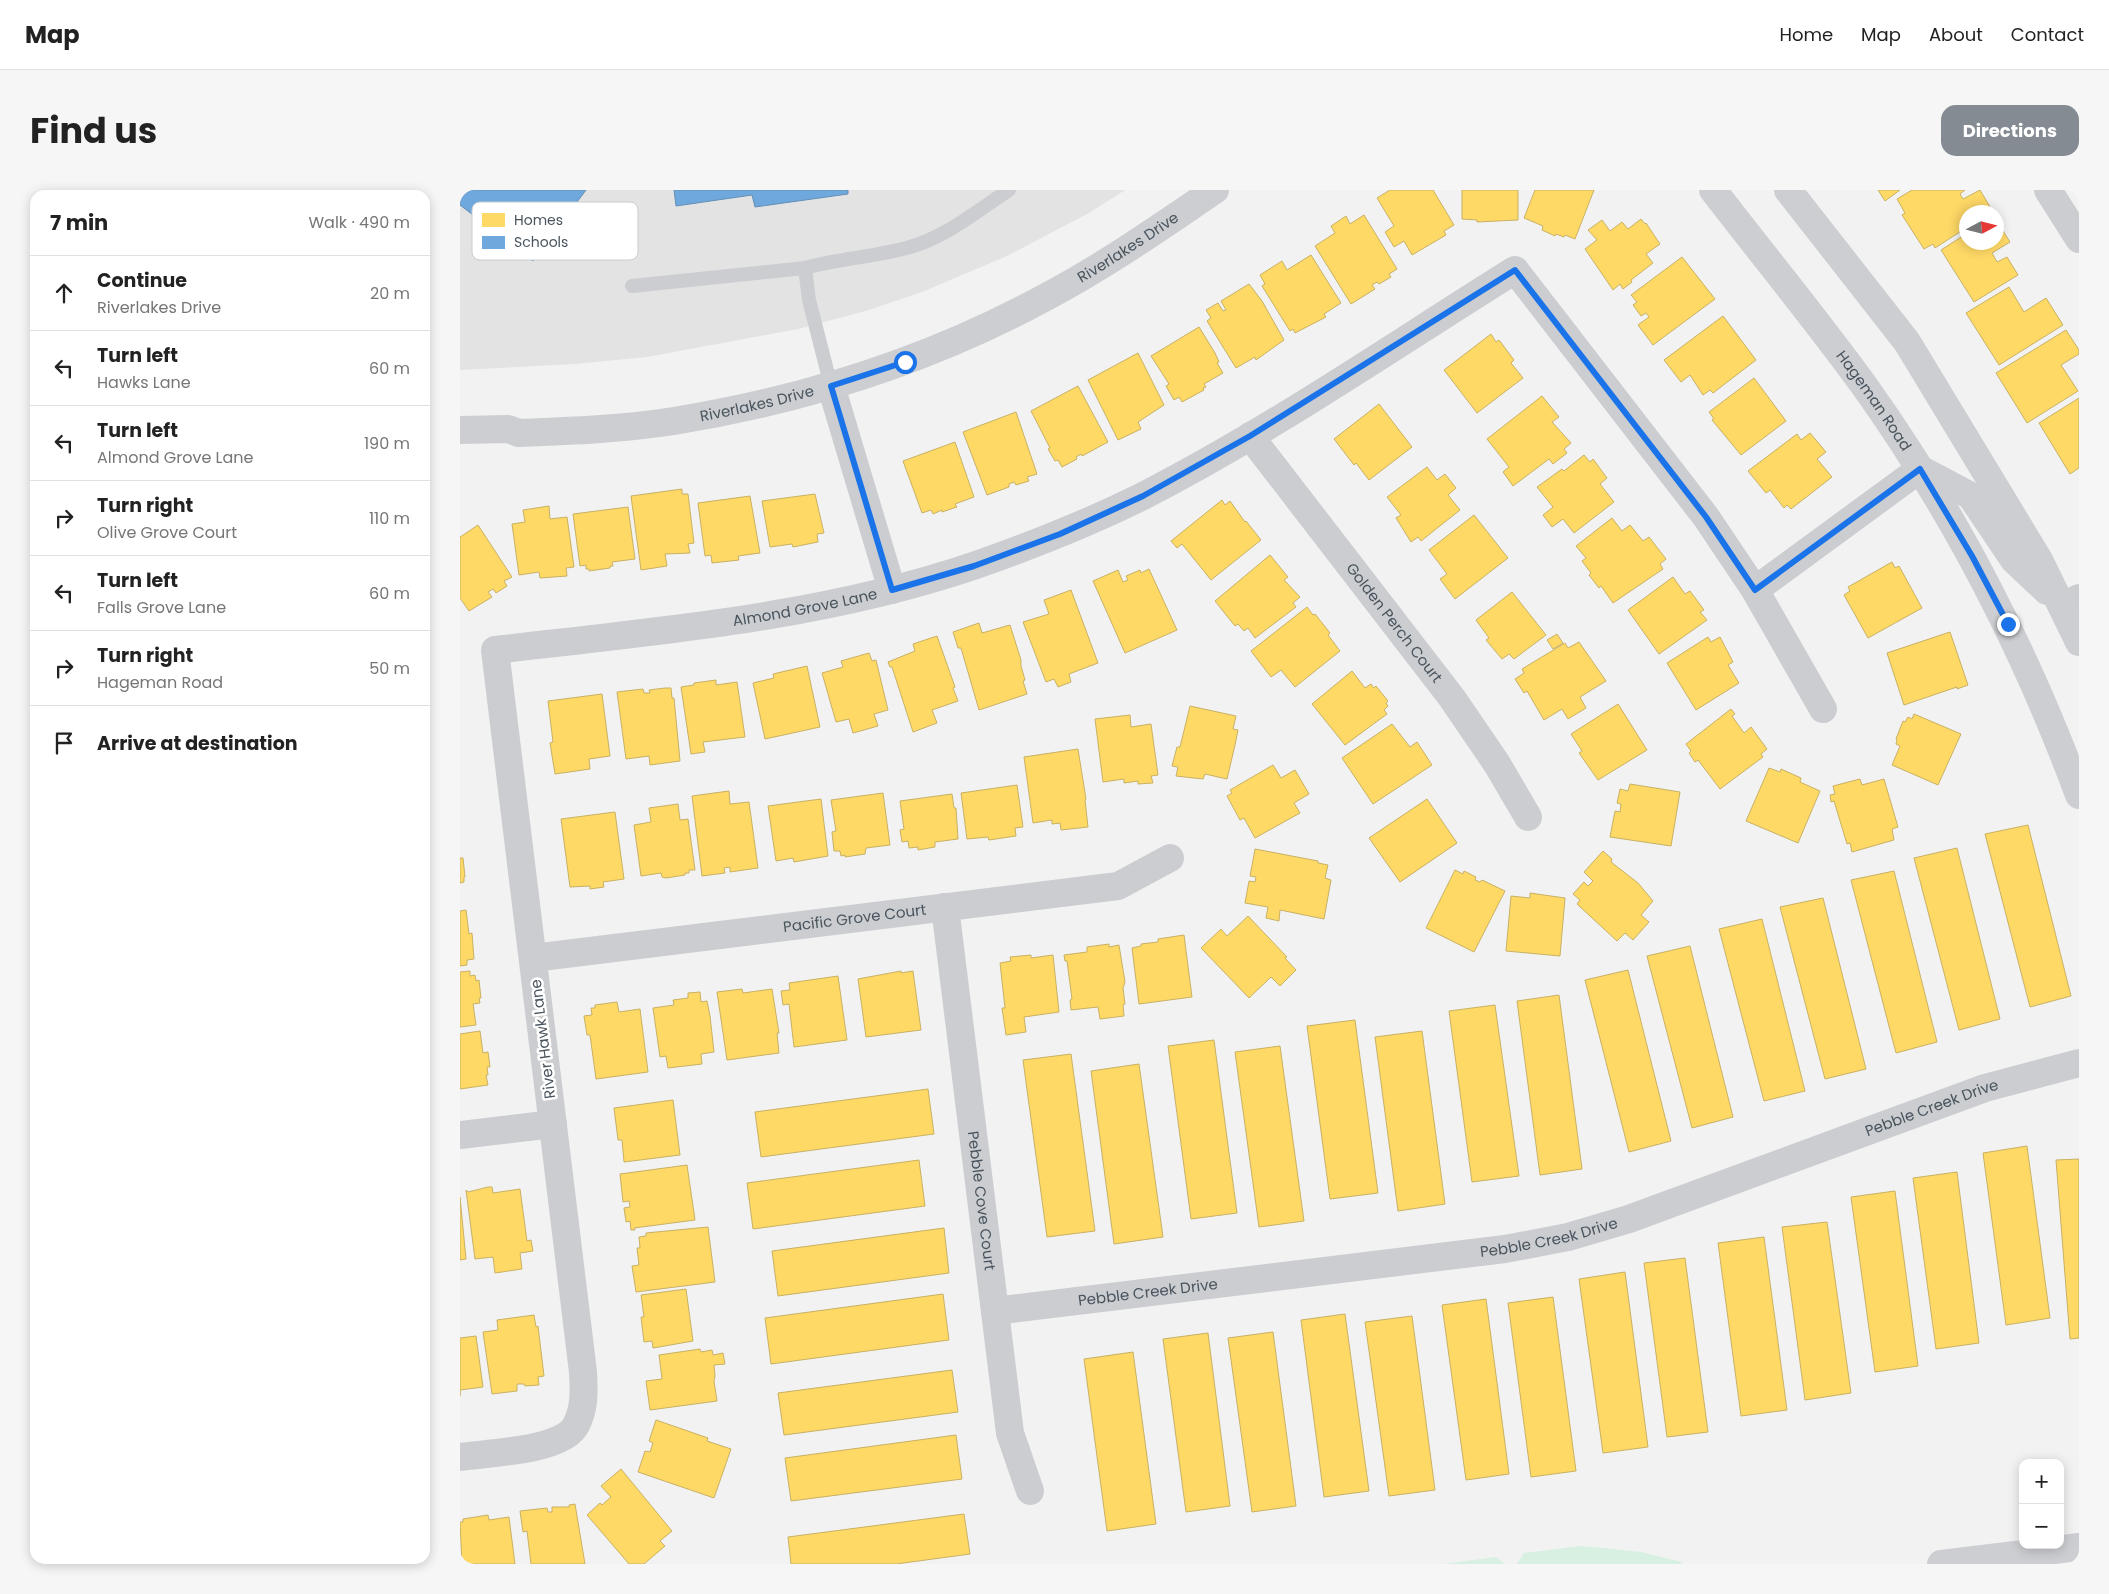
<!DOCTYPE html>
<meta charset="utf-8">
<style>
body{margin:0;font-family:Poppins,sans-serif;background:#f6f6f6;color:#222}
.controls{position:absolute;right:15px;bottom:15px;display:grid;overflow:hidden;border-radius:10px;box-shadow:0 2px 12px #0003}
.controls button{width:45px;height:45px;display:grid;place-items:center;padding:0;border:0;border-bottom:1px solid #e0e0e0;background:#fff;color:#222;font:25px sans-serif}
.compass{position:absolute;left:1499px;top:15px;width:45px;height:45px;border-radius:50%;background:#fff;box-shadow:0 2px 12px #0003;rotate:83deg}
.stop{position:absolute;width:15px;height:15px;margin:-11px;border:4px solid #1a73e8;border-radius:50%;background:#fff}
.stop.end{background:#1a73e8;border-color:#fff;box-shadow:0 1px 5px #0008}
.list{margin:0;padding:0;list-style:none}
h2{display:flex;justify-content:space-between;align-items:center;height:65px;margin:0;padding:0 20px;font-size:21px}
h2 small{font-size:16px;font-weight:400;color:#767676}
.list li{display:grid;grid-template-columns:32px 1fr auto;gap:15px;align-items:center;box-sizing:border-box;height:75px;padding:0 20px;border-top:1px solid #e0e0e0}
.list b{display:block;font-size:19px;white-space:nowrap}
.list p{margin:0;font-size:16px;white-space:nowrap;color:#767676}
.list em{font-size:16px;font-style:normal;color:#767676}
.icon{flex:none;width:28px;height:28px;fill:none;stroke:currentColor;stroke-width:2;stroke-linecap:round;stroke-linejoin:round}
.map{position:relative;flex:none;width:1619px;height:1374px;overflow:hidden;border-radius:15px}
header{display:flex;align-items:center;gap:30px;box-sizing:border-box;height:70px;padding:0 25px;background:#fff;border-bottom:1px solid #e0e0e0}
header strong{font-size:24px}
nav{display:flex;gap:28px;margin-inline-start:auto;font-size:18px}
.intro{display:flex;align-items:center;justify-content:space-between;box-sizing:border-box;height:120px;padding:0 30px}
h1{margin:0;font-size:35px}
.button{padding:12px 22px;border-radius:15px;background:#848b92;color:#fff;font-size:18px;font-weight:700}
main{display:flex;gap:30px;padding:0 30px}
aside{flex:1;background:#fff;border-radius:15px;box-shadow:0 2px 12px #0003}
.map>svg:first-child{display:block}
.education{fill:#e4e3e4}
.green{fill:#d7f0e1}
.homes{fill:#ffd966;stroke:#c8b164}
.schools{fill:#6fa8dc;stroke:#648fb6}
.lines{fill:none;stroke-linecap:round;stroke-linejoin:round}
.service{stroke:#cbcdd0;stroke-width:14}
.minor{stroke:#cbcdd0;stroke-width:28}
.secondary{stroke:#ccced1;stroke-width:28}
.route{stroke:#1a73e8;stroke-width:6}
.labels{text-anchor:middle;stroke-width:5;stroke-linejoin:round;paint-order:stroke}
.street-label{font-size:15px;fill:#49545e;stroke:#fff}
.key{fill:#fff;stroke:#c8cccf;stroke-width:1}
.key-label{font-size:14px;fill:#49545e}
</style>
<header>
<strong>Map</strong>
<nav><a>Home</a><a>Map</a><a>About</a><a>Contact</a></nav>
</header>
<div class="intro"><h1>Find us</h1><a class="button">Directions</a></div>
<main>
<aside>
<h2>7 min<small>Walk · 490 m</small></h2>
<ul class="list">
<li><svg class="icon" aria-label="ahead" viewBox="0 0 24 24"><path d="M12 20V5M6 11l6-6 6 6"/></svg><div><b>Continue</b><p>Riverlakes Drive</p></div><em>20 m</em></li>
<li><svg class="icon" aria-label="left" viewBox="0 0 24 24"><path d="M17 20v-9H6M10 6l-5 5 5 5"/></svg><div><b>Turn left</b><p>Hawks Lane</p></div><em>60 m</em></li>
<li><svg class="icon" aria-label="left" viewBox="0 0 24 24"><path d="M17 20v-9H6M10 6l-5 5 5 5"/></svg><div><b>Turn left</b><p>Almond Grove Lane</p></div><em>190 m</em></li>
<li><svg class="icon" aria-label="right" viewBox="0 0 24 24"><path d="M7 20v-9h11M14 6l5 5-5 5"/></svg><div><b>Turn right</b><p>Olive Grove Court</p></div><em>110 m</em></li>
<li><svg class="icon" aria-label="left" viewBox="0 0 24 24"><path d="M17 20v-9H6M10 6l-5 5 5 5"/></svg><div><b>Turn left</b><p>Falls Grove Lane</p></div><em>60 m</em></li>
<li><svg class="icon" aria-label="right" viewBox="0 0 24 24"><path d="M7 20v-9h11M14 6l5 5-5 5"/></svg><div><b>Turn right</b><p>Hageman Road</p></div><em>50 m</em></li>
<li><svg class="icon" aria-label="arrive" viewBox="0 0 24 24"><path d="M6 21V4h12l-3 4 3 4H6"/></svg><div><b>Arrive at destination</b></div></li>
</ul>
</aside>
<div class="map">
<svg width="1619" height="1374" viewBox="0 0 1619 1374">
<rect width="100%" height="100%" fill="#f2f2f2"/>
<path class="education" d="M0,0h665l-36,23 -82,43 -85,36 -53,18 -71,19 -151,28 -72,7 -115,6z"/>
<path class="green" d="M1122,1356l59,6 41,10 -1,2h-164l7,-11z
M1036,1367l8,7h-61z"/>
<path class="homes" d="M930,0h43l21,35 -10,6 2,4 -34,20 -8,-14 -10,6 -9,-15 9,-6 -17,-28z
M1002,0h56v30l-41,2v-2l-15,-1z
M1075,0h59l-19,49 -10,-4 -1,2 -8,-3 -1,2 -13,-6 1,-4 -19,-8z
M1418,0h22l-15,11z
M1452,0h53l-5,4 3,5 17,-9 13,22h-27v16l-31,20 -2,-4 -9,5 -22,-34 3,-2 -8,-14z
M904,25l33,54 -8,5 2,3 -12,7 -2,-2 -5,3 3,4 -24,15 -36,-58 20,-13 -4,-7 15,-10 4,8z
M1181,29l4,5 1,-1 14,21 -14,10 7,9 -22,17 1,2 -9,7 -3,-5 -7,6 -28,-41 12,-9 -9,-10 14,-10 8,11 12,-9 6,7z
M1536,30l14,22 -18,11 5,9 10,-5 11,18 -44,27 -33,-52 25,-16v8h30z
M851,65l30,48 -17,11 2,3 -31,16 -2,-4 -3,2 -28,-45 3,-2 -5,-9 22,-14 5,9z
M1222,67l33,42 -62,46 -15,-20 11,-8 -3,-4 -5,3 -8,-11 4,-3 -6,-7z
M789,94l13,17 22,39 -28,20 -1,-3 -19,11 -29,-47 4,-3 -5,-8 12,-7 5,8 3,-1 -5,-9z
M1549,97l15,25 22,-14 17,27 -64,40 -33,-52z
M1263,126l33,44 -43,33 -3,-3 -7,5 -13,-20 -9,7 -17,-22z
M739,137l16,26 4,9 -2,1 6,10 -19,11 2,3 -3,1 1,2 -22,12 -3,-5 -5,3 -8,-14 3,-2 -18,-28z
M1606,140l13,20v4l-18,11 17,26 -51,32 -31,-50z
M1031,144l5,8 3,-2 15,20 -3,3 12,15 -46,35 -33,-43z
M678,163l26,52 -26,17 3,7 -23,11 -30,-60z
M1294,188l32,43 -45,34 -29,-35 2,-1 -5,-7z
M618,196l30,56 -26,14 -1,-2 -5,3 1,2 -15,8 -4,-7 -3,1 -7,-12 2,-1 -19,-37z
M1082,206l17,21 -7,5 19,21 -7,6 3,4 -14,11 -4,-5 -36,27 -10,-14 6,-5 -22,-28z
M1619,208v70l-9,6 -31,-51z
M919,214l33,43 -43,33 -13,-17 -2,2 -20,-26z
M556,222l21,62 -10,3 2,4 -13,4 -2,-3 -5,2v3l-22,8 -24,-63z
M1350,243l16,19 -9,7 15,18 -41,32 -4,-4 -3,3 -14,-18 -4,3 -18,-22 49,-37 4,6z
M495,252l19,55 -19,7 2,3 -15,5v-2l-9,4 -2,-4 -9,3 -19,-52z
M1124,265l6,7 3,-3 14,19 -7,6 14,18 -40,31 -11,-14 -11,8 -9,-12 10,-8 -16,-20 25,-18 2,2z
M967,277l10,13 8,-6 11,14 -8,7 12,15 -39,31 -3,-4 -7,5 -15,-24 5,-3 -14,-18z
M222,299v5h6l6,49 -6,1 2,9 -25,1 2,12 -26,4 -10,-74z
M355,304l9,39 -7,1 1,8 -25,5 -1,-3 -22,3 -8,-46z
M290,306l10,57 -22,3 1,4 -27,3 -1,-8 -6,1 -7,-53z
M762,310l3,5 5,-4 15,21 1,-1 15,19 -50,40 -29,-36 -5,4 -6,-7z
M89,316l1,13 17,-2 7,50 -8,1 1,8 -27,2 -1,-6 -20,3 -7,-51 13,-2 -2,-12z
M168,317l7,52 -23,3 1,4h-3v2l-21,3v-2h-3v-4l-6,1 -7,-52z
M1014,325l34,43 -53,41 -15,-20 7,-5 -18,-24z
M1152,328l10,13 8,-6 13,16 6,-4 17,22 -6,5 3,5 -50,34 -12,-17 -2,2 -10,-13 2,-2 -9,-12 4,-3 -10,-12z
M18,335l34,52 -8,4 3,5 -11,7 -3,-4 -5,3 4,5 -23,14 -9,-13v-61z
M810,365l18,22 -4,3 16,17 -7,6 3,4 -41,31 -7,-10 -4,3 -6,-7 -3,2 -20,-25z
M1432,372l3,6 4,-2 23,42 -54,30 -24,-43 6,-4 -2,-4z
M689,379l28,61 -52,23 -32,-72 25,-11 5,12 5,-2 -2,-4 14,-6 1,3z
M1213,387l12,17 5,-3 14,19 -4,2 7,8 -48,34 -31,-44z
M611,400l27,73 -29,11 2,8 -13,5 -4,-8 -8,3 -23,-60 26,-8 -5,-14z
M1052,402l34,43 -32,24 -5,-5 -7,5 -16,-19 3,-2 -13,-18z
M847,417l6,8 2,-1 15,19 -2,2 12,16 -45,36 -14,-17 -10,7 -20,-26z
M519,433l3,10 28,-8 11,35v6l4,14 -2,1 4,13 -48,16 -18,-62h-3l-5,-16z
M1490,442l18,53 -11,4v-2l-53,18 -17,-52z
M1097,444l6,9 -10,6 -6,-9z
M477,446l18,51 -2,1 5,13 -26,9 5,13 -24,9 -21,-65h-2l-2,-5 27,-11 -2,-7z
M1248,447l3,5 9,-5 13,25 -5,3 11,18 -43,27 -29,-47z
M1119,452l27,39 -26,16 6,11 -18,11 -6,-10 -18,11 -17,-29 -3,2 -9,-14 9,-6 -2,-4 43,-26 3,5z
M409,463l3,8 4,-1 12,50 -14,4 4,12 -25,7 -4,-14 -13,3 -14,-49 21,-6 -2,-6z
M347,476l13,61 -55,12 -12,-56 21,-5 -1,-4z
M892,481l13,17 6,-4 3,4 2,-2 12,15 -2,2 2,3 -4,4 3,4 -42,31 -33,-41z
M256,490v5l21,-3 8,55 -42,5 2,10 -14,2 -10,-67 13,-2v-2z
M205,498h6l1,10h2l6,63 -30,4 -1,-9 -23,3 -9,-67 26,-3 1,4h6l-1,-3z
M142,504l8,62 -21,3 1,10 -35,5 -5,-31 3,-1 -5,-41z
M1158,514l29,46 -49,30 -19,-27 3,-2 -11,-17z
M730,516l46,10 -3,13 5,1 -3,15 -8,34 -22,-5 -2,5 -27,-3 2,-9 -6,-1 5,-19h3z
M1271,519l4,5 -3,2 12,17 7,-6 16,22 -6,5 2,3 -43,32 -22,-29 -3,2 -6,-9 2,-2 -5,-7z
M1454,524l47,20 -23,51 -46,-20 8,-19 -4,-2 1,-4 -1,-1 7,-18 2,1 3,-5 4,2z
M670,525l1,12 20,-3 7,51 -7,1 2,7 -15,1v-3l-14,2v-4l-21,3 -8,-63z
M932,534l18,23 7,-5 15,23 -59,39 -31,-46z
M618,559l8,50 -1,1 3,27 -27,3 -1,-7 -8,1v-4l-19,3 -9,-66z
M813,575l8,13 14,-8 14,24 -15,9 6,10 -45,25 -11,-20 -4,2 -13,-24 5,-3 -2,-3z
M1309,578l11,4 1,-3 20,9 -1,4 20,9 -22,52 -52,-22z
M1400,589l2,6 22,-6 14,48 -6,2 2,11 -42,12 -2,-9 -3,1 -13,-43 -3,1 -1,-7 5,-1 -2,-8z
M1170,594l50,8 -9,54 -61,-9 5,-26 5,1 1,-8 -4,-1 3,-14 8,2z
M557,595l6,42 -8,1 1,8 -27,4 -1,-3 -21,2 -6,-46z
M269,601l1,13 19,-2 9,66 -28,4v-5l-6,1 1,5 -23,3 -10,-80z
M423,603l7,52 -24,3 -1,6 -20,3v-2l-4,1 -1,-5h-6l-2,-19 4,-1 -5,-31z
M492,604l2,14h2l2,31 -23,3v5l-17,3v-3l-9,1 -1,-7 -6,1 -2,-12 4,-1 -4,-28z
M361,609l7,57 -34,6 -1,-4 -17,3 -8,-55z
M967,609l30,44 -57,39 -31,-44z
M218,614l2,16 8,-1 7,51h-6v3h-4v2l-19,3 -4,-1 -1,-4 -20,3 -7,-51 17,-3 -2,-14z
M155,622l9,67 -21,3 1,5 -14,2v-3l-20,1 -9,-68z
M1568,635l43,171 -41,11 -45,-173z
M1497,658l43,171 -41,11 -45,-172z
M795,659l63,12v2l10,2 -3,13 6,2 -7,39 -44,-9 -1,11 -13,-3 2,-11 -23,-4 4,-22 6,1 1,-5 -6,-1z
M1143,661l9,8 -1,3 27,21 15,18 -12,14 8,7 -16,18 -8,-7 -8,8 -40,-37 3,-4 -7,-6 11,-12 4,4 5,-5 -9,-9z
M0,668h3l2,19h-1v5l-4,1z
M995,680l8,4 1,-3 12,6 -1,3 5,2 2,-2 23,11 -31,61 -48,-24z
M1434,681l43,171 -41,11 -45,-173z
M1070,703l35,5 -5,58 -54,-5 5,-55 19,2z
M1363,708l43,171 -41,10 -45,-172z
M6,720l3,24 3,-1 2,26 -7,1v5l-7,1v-55z
M788,726l39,41 -2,1 11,12 -16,16 -9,-9 -22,21 -48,-50 20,-19 6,7z
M1302,729l43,172 -41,10 -45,-172z
M724,745l8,62 -53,7 -7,-56 9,-2v-2l17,-2v-3z
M649,754v3l10,-2 6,37 -2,6 2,16 -2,1 1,11 -24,3 -2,-12 -27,3 -1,-10 2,-1 -5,-38h-2l-1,-6 23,-3v-5z
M1230,756l43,171 -41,11 -45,-172z
M571,765v3l22,-3 6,57 -35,5 2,15 -20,3 -4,-27h3l-5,-45 11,-2 -1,-4z
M1168,780l43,171 -42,11 -44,-172z
M10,781v5l5,-1 1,6 3,-1 2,18h-2l1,5 -7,1 3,21 -16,2v-55z
M441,781v2l12,-2 8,59 -55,7 -8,-58z
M378,786l9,64 -53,7 -5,-43 -6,1 -2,-14 9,-1 -1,-7z
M282,799l1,4 29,-4 7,44h-2l2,20 -52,7 -10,-68z
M240,802l1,10 6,-1 3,15 4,36 -13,2 1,10 -34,4 -2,-12 -6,1 -7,-49 21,-3 -1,-5 15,-2v-5z
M1099,805l23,174 -42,6 -23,-174z
M157,812l2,10 21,-3 8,63 -52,7 -6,-44h-3l-3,-19 8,-1 -1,-7h4v-3z
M1035,815l24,171 -47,6 -23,-171z
M895,830l23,173 -48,6 -23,-173z
M20,841l3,22 5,-1 2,15h-3l1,8h-2l2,10 -28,4v-55z
M962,841l23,173 -47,7 -23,-174z
M754,850l23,173 -46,6 -23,-173z
M820,856l24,175 -45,6 -24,-175z
M611,864l24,177 -48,6 -24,-177z
M679,874l24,173 -49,7 -23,-173z
M468,899l6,45 -173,23 -6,-45z
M213,910l7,55 -56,7 -2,-22h-4l-4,-32z
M1567,956l23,172 -44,7 -23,-172z
M1619,969v179l-9,1 -14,-179z
M459,970l6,46 -172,23 -6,-46z
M227,975l8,55 -61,8 1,2h-4l-1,-9 -4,1 -2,-14 6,-1 -1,-6 -6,1 -3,-28z
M1497,982l22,171 -43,6 -23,-171z
M28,997h4l1,6 27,-4 7,52 4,-1 2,11 -13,2 2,16 -27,4 -2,-16 -18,2 -9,-69 2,2z
M1435,1001l23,175 -43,6 -24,-175z
M0,1007l6,62 -6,1z
M1367,1032l24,171 -46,7 -23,-173z
M248,1037l7,55 -79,10 -4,-26 7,-1 -2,-17h3l-1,-11 7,-1v-3z
M484,1038l5,45 -171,23 -6,-45z
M1304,1047l23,173 -46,6 -23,-173z
M1225,1068l23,174 -41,5 -23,-174z
M1165,1082l23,175 -45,6 -24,-174z
M226,1099l7,52 -40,7 -1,-7 -8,1 -3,-25h3l-3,-22z
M483,1104l6,46 -178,24 -6,-46z
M1093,1107l23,174 -45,6 -23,-174z
M1026,1109l23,175 -43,6 -24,-175z
M885,1124l24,177 -45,6 -23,-177z
M74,1125l2,12 2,-1 6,50 -6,1 1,8 -14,1 -1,-2h-7v7l-25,3 -9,-62 15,-2 -1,-10z
M952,1126l23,174 -46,6 -24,-174z
M813,1142l23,174 -44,6 -24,-174z
M748,1143l22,173 -44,6 -23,-173z
M16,1146l7,51 -23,3v6v-58z
M240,1159l1,3 11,-2 1,5 10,-2 2,11 -11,1 1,11 -1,5 3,20 -67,9 -4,-29 16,-2 -3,-24z
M673,1162l23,172 -49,7 -23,-172z
M492,1180l6,42 -174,23 -6,-42z
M196,1230l52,18 -1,3 24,8 -17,49 -76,-26 7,-21 5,1 3,-9 -4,-2z
M496,1245l6,44 -171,22 -6,-43z
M161,1279l51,62 -12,10 5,5 -21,18h-15l-42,-49 13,-12 2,2 9,-8 -10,-11z
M115,1314l10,60h-54l-4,-33 -4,1 -3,-21 27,-3 1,4h4v-5h17v-2z
M504,1324l6,40 -74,10h-105l-3,-27z
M28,1325l1,5 20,-3 6,47h-53l-2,-42h3v-3z"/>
<path class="schools" d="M0,0h126l-53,71 -73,-56z
M214,0h174v4l-93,13 -3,-12 -76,11z"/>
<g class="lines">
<path class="service" d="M172,96l173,-18
M371,196l-22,-86 -4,-32c35,-10 71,-11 105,-21 36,-10 68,-37 99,-57"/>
<g class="minor">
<path d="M1588,0l31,49"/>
<path d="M371,196l61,204"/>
<path id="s1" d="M790,246l202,262 45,66 31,53"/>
<path d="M1295,400l165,-121"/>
<path d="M1603,416l16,-8"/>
<path id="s2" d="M485,717l65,526 20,58"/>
<path id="s3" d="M73,768l585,-72 52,-28"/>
<path d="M0,945l93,-11"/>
<path id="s4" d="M535,1121l510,-62 63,-12 61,-18 356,-131 94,-25"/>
<path id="s5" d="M0,1267c27,-4 103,-6 116,-32 9,-17 8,-34 7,-53l-88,-722c162,-19 326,-32 481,-85 57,-20 115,-43 169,-70 128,-66 248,-149 370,-225l191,247 49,73 68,119"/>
</g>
<g class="secondary">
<path id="s6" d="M1253,0c50,65 102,128 150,194 91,127 162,265 216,411"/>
<path d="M1328,0l119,152 132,218 40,82"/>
<path id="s7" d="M0,240l48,-1 11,4c52,-2 104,-4 155,-12 130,-21 256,-61 372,-124 59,-31 114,-70 169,-107"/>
<path d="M1460,279l51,27 43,64 33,31"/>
<path d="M1481,1374l138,-17"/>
</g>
</g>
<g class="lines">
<path class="route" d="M445,172l-74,24 61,204 82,-24 86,-32 83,-38 107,-60 265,-166 191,247 49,73 165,-121 52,87 36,68"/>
</g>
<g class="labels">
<g class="street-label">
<text dy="5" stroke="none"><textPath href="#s7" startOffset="705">Riverlakes Drive</textPath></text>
<text dy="5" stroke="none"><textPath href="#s6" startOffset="265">Hageman Road</textPath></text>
<text dy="5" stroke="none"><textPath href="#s7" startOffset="300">Riverlakes Drive</textPath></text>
<text dy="5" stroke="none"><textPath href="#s5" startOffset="1218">Almond Grove Lane</textPath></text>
<text dy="5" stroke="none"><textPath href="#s1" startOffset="236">Golden Perch Court</textPath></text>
<text dy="5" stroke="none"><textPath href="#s3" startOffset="324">Pacific Grove Court</textPath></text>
<text transform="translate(83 849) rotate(-97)" y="5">River Hawk Lane</text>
<text dy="5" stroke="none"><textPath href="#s4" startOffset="964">Pebble Creek Drive</textPath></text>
<text dy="5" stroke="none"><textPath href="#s2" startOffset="296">Pebble Cove Court</textPath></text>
<text dy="5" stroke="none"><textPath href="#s4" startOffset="559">Pebble Creek Drive</textPath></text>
<text dy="5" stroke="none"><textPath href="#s4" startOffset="154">Pebble Creek Drive</textPath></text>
</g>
</g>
<rect x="12" y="12" width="166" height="58" rx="8" class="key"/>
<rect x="22" y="23" width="23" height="14" fill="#ffd966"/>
<rect x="22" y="46" width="23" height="13" fill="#6fa8dc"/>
<g class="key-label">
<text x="54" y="35">Homes</text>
<text x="54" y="57">Schools</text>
</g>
</svg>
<div class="controls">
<button>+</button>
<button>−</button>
</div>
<svg class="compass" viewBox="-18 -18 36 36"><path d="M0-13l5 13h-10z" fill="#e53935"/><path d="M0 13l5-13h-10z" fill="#767676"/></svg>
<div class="stop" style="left:445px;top:172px"></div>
<div class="stop end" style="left:1548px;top:434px"></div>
</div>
</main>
